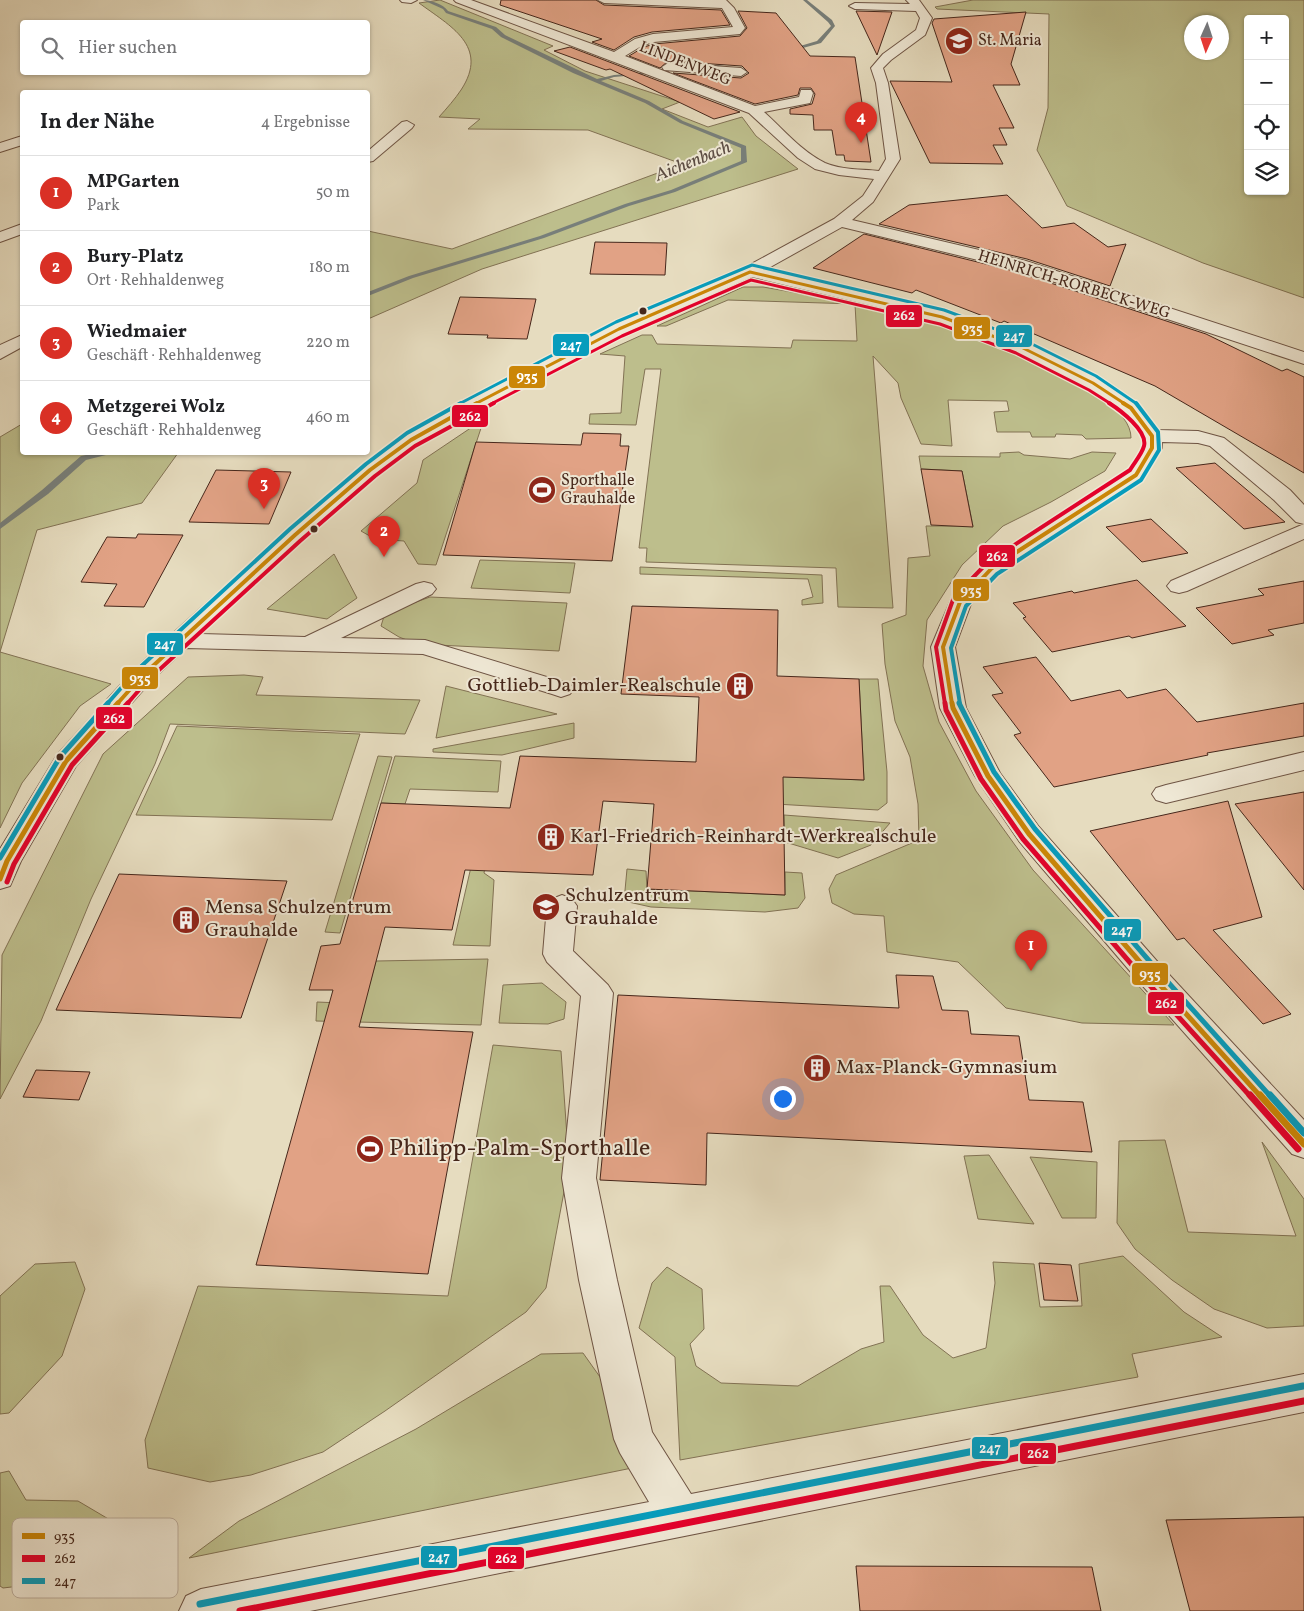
<!DOCTYPE html>
<html lang="de">
<head>
<meta charset="utf-8">
<style>
	body { margin:0; font-family:Vollkorn,serif; background:#f2f2f2; color:#202124 }
	.controls { position:absolute; right:15px; top:15px; display:grid; overflow:hidden; border-radius:5px; box-shadow:0 1px 4px #0004 }
	.controls button { width:45px; height:45px; display:grid; place-items:center; padding:0; border:0; border-bottom:1px solid #e0e0e0; background:#fff; color:#202124; font:25px sans-serif }
	.compass { position:absolute; left:1184px; top:15px; width:45px; height:45px; border-radius:50%; background:#fff; box-shadow:0 1px 4px #0004; rotate:183deg }
	.you { position:absolute; left:782px; top:1098px; width:18px; height:18px; margin:-12px; border:4px solid #fff; border-radius:50%; background:#1a73e8; box-shadow:0 0 0 8px #1a73e833 }
	.badge { display:grid; place-items:center; width:32px; height:32px; border-radius:50%; background:#d93025; color:#fff; font-size:16px; font-weight:700 }
	.pin { position:absolute; translate:-50% -41px; filter:drop-shadow(0 1px 2px #0008) }
	.pin::after { content:''; position:absolute; top:26px; width:18px; height:15px; background:inherit; clip-path:polygon(0 0,100% 0,50% 100%) }
	.list { margin:0; padding:0; list-style:none }
	h2 { display:flex; justify-content:space-between; align-items:center; height:65px; margin:0; padding:0 20px; font-size:21px }
	h2 small { font-size:16px; font-weight:400; color:#757577 }
	.list li { display:grid; grid-template-columns:32px 1fr auto; gap:15px; align-items:center; box-sizing:border-box; height:75px; padding:0 20px; border-top:1px solid #e0e0e0 }
	.list b { display:block; font-size:19px; white-space:nowrap }
	.list p { margin:0; font-size:16px; white-space:nowrap; color:#757577 }
	.list em { font-size:16px; font-style:normal; color:#757577 }
	.icon { flex:none; width:28px; height:28px; fill:none; stroke:currentColor; stroke-width:2; stroke-linecap:round; stroke-linejoin:round }
	.map { position:relative; flex:none; width:1304px; height:1611px; overflow:hidden }
	.search { position:absolute; background:#fff; box-shadow:0 1px 4px #0004; left:20px; top:20px; width:350px; height:55px; display:flex; align-items:center; gap:12px; box-sizing:border-box; padding:0 18px; border-radius:5px; color:#757577; font-size:19px }
	.panel { position:absolute; background:#fff; box-shadow:0 1px 4px #0004; left:20px; top:90px; width:350px; height:365px; border-radius:5px }
	.map>svg:first-child { display:block }
</style>
</head>
<body>
<div class="map">
<svg width="1304" height="1611" viewBox="0 0 1304 1611">
	<rect width="100%" height="100%" fill="#e6dcbf"/>
	<filter id="stains"><feTurbulence type="fractalNoise" baseFrequency=".004" numOctaves="4"/><feColorMatrix values="0 0 0 0 .2 0 0 0 0 .09 0 0 0 0 .02 0 0 0 .5 -.17"/></filter>
	<radialGradient id="worn" r=".72"><stop offset=".6" stop-color="#630" stop-opacity="0"/><stop offset="1" stop-color="#630" stop-opacity=".3"/></radialGradient>
	<path fill="#bdbe8c" stroke="#827254" fill-rule="evenodd" d="M440 0 553 46 544 50 585 71 680 102 662 109 708 127 742 117 756 136 798 169 482 269 368 319V231L452 249 682 164 588 130 468 129 480 119 439 117C447 108 455 99 461 90 490 46 450 26 419 3Z
		M973 0H1304V298L1203 263 1067 206 1037 150 1048 108 1049 14 937 9 935 7ZM1248 19H1285V191H1248ZM1192 22H1222V52H1192Z
		M743 287H763C794 292 826 299 857 304 872 306 888 307 902 311 947 323 1132 385 1131 438L1086 439 1082 435 1056 434 1055 437H1032L1030 432H997L994 412 1009 411 1007 401 948 400 952 446 921 444 901 398 898 383 873 356 893 608 838 607 836 568 646 562 647 548H639L661 369H645L636 425 589 424 590 414 621 413 625 356 600 354 642 335H652L657 344 791 348 793 340 857 341 855 304 728 300 666 326H657Z
		M484 419 436 565 418 564 404 541 375 539 361 531 417 483 423 460Z
		M22 424V452L178 453 142 503 37 530 0 652 111 684 80 706 22 783 0 828V437Z
		M1019 452 1024 455 1070 459 1092 452 1116 453 1105 471 1051 502 1003 526 962 565 927 620 923 666 939 722 976 791 1033 870 1174 1025 1082 1023 1006 1008 958 962 887 952 884 916 854 914 832 903 829 889 836 875 919 840 918 804 910 757 895 721 885 664 882 624 906 615 908 558 930 556 926 526H973L962 471 921 469 919 456 1000 457V453Z
		M334 554 357 598 327 619 267 609Z
		M480 560 575 563 570 593 471 588Z
		M640 567 822 575 823 603 802 605V600L813 597 808 579 640 574Z
		M430 597 567 603 559 651 417 644 399 637 381 626 385 613Z
		M244 675 263 677 256 695 420 700 405 734 170 724 155 764 91 899 41 1021 0 1099 2 955 103 754 188 677Z
		M859 679H878L887 772V803L878 810 741 802 742 775 864 780Z
		M446 686 557 714 436 738Z
		M574 723V738L502 755 433 752V749Z
		M177 726 360 734 332 820 136 815Z
		M378 756 392 757 340 933 325 932Z
		M395 756 501 761 498 792 410 789 405 804 381 803Z
		M483 815H494L484 873 494 880 490 946 453 945Z
		M784 815 890 823 871 845 838 858 785 842Z
		M627 869 646 871 647 889 785 895V872L802 873 805 898 798 908 765 912 651 907 624 901Z
		M488 959 481 1025 316 1021 317 1002 364 1004 376 961Z
		M542 983 566 1002 564 1019 548 1024 499 1023 503 985Z
		M493 1045 561 1051 569 1165 546 1288 526 1312 385 1411 323 1452 251 1475 210 1482 148 1468 145 1440 198 1286 448 1296Z
		M1165 1140 1188 1232 1296 1236 1262 1142 1304 1199V1326L1267 1328 1214 1309 1172 1280 1135 1249 1117 1223 1119 1141Z
		M989 1155 1034 1224 978 1219 964 1156Z
		M1030 1157 1097 1162 1096 1218H1062Z
		M1123 1256 1184 1312 1222 1337 1132 1354 1138 1377 680 1460 675 1357 639 1328 652 1283 667 1267 702 1289 704 1329 690 1344 696 1366 721 1383 798 1386 861 1349 884 1342 880 1286H890L923 1335 953 1358 986 1348 995 1283 993 1262 1034 1264 1040 1307 1082 1306 1079 1264Z
		M75 1262 85 1289 62 1356 9 1413 0 1414V1296L35 1264Z
		M583 1353 617 1401 632 1468 189 1558 239 1521 416 1429 541 1354Z
		M9 1471 26 1500 78 1501 122 1527 62 1581 3 1588 0 1586V1473Z"/>
	<g fill="none" stroke-linecap="round" stroke-linejoin="round">
		<path fill="#787f7a" fill-rule="evenodd" d="M423 0C431 0 443 4 448 11L496 27 505 35 597 79 614 75 650 72 648 74 614 77 601 81 649 101 683 121 746 146 747 162 675 192 629 206 544 238 413 278 368 296V292L409 276 540 236 625 204 671 190 741 161V148L680 123 645 103 573 73 501 37 492 29 446 13 443 9Z
			M803 0H807L832 20 835 26 821 43 792 51 790 49 817 41 831 26 828 22Z
			M734 61 736 63 707 68 705 67Z
			M101 452H118L86 460 48 494 0 529V523L42 490 81 456Z"/>
	</g>
	<path fill="#e1a285" stroke="#46271b" d="M501 0H596L604 5 721 10 730 25 652 32 634 37 614 50 592 42 602 39 500 5Z
		M738 11 776 13 810 56 855 57 871 162 845 161 844 155H836L832 130H814L813 115 790 114V109L812 104 815 94 811 88H800L798 95 755 104 673 73 741 78 749 73 742 66 668 61 660 68 629 56 644 47 654 44 740 36 747 28Z
		M856 11 892 12 877 55Z
		M1026 12 1011 64 1020 85H993L1014 128H999L1007 145H993L1003 164 930 163 890 81 952 82 932 23 934 19Z
		M570 47 740 112 714 119 610 69 606 70 554 51Z
		M1007 195 1042 228 1074 223 1108 247 1126 244 1110 286 1027 259 879 224 909 205Z
		M864 234 1014 271 1206 334 1282 371 1287 369 1304 377V473L1155 386 1004 321 1001 323 916 290 912 293 813 268Z
		M595 242 667 243 665 275 590 274Z
		M460 297 536 299 527 339 487 338 488 335 448 334Z
		M583 433 621 434 620 446H629L612 561 443 555 476 442 581 445Z
		M1215 463 1285 522 1244 529 1176 468Z
		M921 469 962 471 973 527 931 525Z
		M216 470 291 472 269 524 189 522Z
		M1151 519 1188 553 1142 562 1106 527Z
		M138 534 183 535 144 607 104 606 117 584 81 582 107 537 136 538Z
		M1137 580 1186 626 1132 638 1129 636 1052 652 1023 618 1026 617 1013 603 1072 591 1074 593Z
		M1304 581V623L1268 630 1274 635 1232 644 1196 608 1264 595 1258 589Z
		M632 606 778 610 777 676 859 679 864 780 783 777 785 895 647 889 654 804 603 801 593 875 465 870 452 930 385 927 359 1027 473 1032 428 1274 256 1265 333 990H309L321 946 340 944 381 803 510 808 520 756 696 762 699 697 621 694Z
		M1036 657 1071 701 1120 690 1127 698 1166 689 1197 722 1304 703V736L1207 753 1208 755 1054 787 1014 735 1021 733 992 695 1003 693 983 667Z
		M1304 792V890L1235 804Z
		M1228 801 1262 917 1213 930 1291 1014 1263 1024 1184 938 1177 940 1090 831Z
		M119 874 287 881 241 1018 56 1010Z
		M896 975 933 976 942 1010 968 1011 971 1034 1019 1036 1029 1100 1083 1102 1092 1152 707 1133 706 1185 600 1180 618 995 899 1008Z
		M36 1070 90 1072 79 1100 23 1097Z
		M1039 1263 1071 1265 1078 1301 1044 1300Z
		M1304 1517V1611H1190L1166 1520Z
		M856 1566 1092 1567 1101 1611H860Z"/>
	<g fill="none" stroke-linecap="round" stroke-linejoin="round">
		<defs>
			<path id="minor" d="M400 0H417L411 3 402 2Z
				M454 0H471L614 52 635 39 653 34 733 27 722 8 604 3 598 0H726L734 8 745 28 740 34 654 42 643 45 625 56 755 106 799 97 801 90H811L813 93 810 103 764 112C783 129 802 152 825 163 841 170 862 169 879 171L886 159 876 83 871 68 883 54 916 30 920 18 916 11 855 9 849 6 855 3 910 4 906 0H919L932 18 925 35 891 60 883 68 888 83 900 159 873 202 852 220 1026 261 1304 352V364L1015 269 842 227 765 270 948 313 1025 342 1100 379 1138 404 1158 430 1198 431 1224 438 1290 490 1304 505V524L1296 522 1274 500 1210 446 1198 443 1162 442V448L1143 479 1000 573 971 604 955 647 966 708 1000 773 1039 827 1163 968 1304 1120V1158L1292 1154 1141 984 1019 841 975 776 940 708 931 647 952 597 984 563 1128 471 1142 448V436L1124 412 1086 387 1013 350 936 321 752 277 625 333 498 399 401 455 303 540 201 634 305 637 416 584 424 582 432 584 436 589 432 594 341 638 425 640 570 684 574 689 570 694 561 697 552 694 423 654 186 648 151 681 76 766 21 861 10 886 0 889V849L57 755 133 671 170 636 287 530 387 447 484 391 613 325 744 268 834 219 863 196 874 179 839 175 815 169 798 158 749 113 456 2Z
				M668 63 741 68 747 72 741 76 664 70 662 67Z
				M407 121 414 125 412 128 373 161 368 162V151L402 122Z
				M22 136V145L0 152V143Z
				M22 224V234L0 242V232Z
				M22 335V347L0 359V345Z
				M1304 524V539L1187 591 1179 593 1171 591 1167 586 1171 581Z
				M1304 752V770L1166 803 1156 800 1152 794 1156 788 1166 785Z
				M562 895 572 899 577 906 573 951 608 985 613 993 596 1178 617 1280 652 1432 691 1494 1304 1374V1412L310 1611H179L186 1596 201 1589 649 1502 620 1453 614 1439 579 1280 562 1178 581 996 547 962 543 954 547 906 552 899Z"/>
		</defs>
		<use href="#minor" stroke="#6e5444" stroke-width="2"/>
		<use href="#minor" fill="#efe8d5" fill-rule="evenodd"/>
		<defs>
			<path id="bus-1-far3" d="M750 272 942 317 1019 346 1093 383 1125 404
				M475 404 619 329 750 272"/>
			<path id="bus-1-far2" d="M117 704 142 676 295 535 370 470 411 440 477 403
				M952 704 943 647 960 602 992 568 1136 475 1152 448V436L1131 408 1123 403"/>
			<path id="bus-1-far1" d="M952 703 953 708 988 776 1029 834 1152 976 1261 1097
				M0 879 7 861 66 761 118 703"/>
			<path id="bus-1" d="M1260 1095 1304 1144"/>
			<path id="bus-2-far3" d="M491 404 622 336 751 280 940 324 1016 353 1089 390 1111 404"/>
			<path id="bus-2-far2" d="M127 704 147 681 300 541 375 476 415 446 494 403
				M945 704 936 647 954 597 988 562 1130 470C1134 463 1142 454 1144 446 1148 431 1120 410 1109 403"/>
			<path id="bus-2-far1" d="M945 703 946 710 981 779 1023 839 1146 981 1251 1097
				M7 882 14 864 72 765 128 703"/>
			<path id="bus-2" d="M1250 1095 1298 1149
				M240 1611 1304 1401"/>
			<path id="bus-3-far3" d="M459 404 616 322 752 265 944 310 1022 339 1096 376 1137 404"/>
			<path id="bus-3-far2" d="M107 704 136 671 290 529 366 464 407 433 461 403
				M960 704 951 648 966 606 997 574 1141 480 1159 450 1158 432 1136 403"/>
			<path id="bus-3-far1" d="M959 703 994 772 1035 829 1158 971 1271 1097
				M0 858 60 757 108 703"/>
			<path id="bus-3" d="M1270 1095 1304 1133
				M200 1604 1303 1386"/>
		</defs>
		<use href="#bus-1-far3" stroke="#efe8d5" stroke-width="5.5"/>
		<use href="#bus-1-far2" stroke="#efe8d5" stroke-width="7"/>
		<use href="#bus-1-far1" stroke="#efe8d5" stroke-width="9"/>
		<use href="#bus-1" stroke="#efe8d5" stroke-width="11"/>
		<use href="#bus-2-far3" stroke="#efe8d5" stroke-width="5.5"/>
		<use href="#bus-2-far2" stroke="#efe8d5" stroke-width="7"/>
		<use href="#bus-2-far1" stroke="#efe8d5" stroke-width="9"/>
		<use href="#bus-2" stroke="#efe8d5" stroke-width="11"/>
		<use href="#bus-3-far3" stroke="#efe8d5" stroke-width="5.5"/>
		<use href="#bus-3-far2" stroke="#efe8d5" stroke-width="7"/>
		<use href="#bus-3-far1" stroke="#efe8d5" stroke-width="9"/>
		<use href="#bus-3" stroke="#efe8d5" stroke-width="11"/>
		<use href="#bus-1-far3" stroke="#cb8607" stroke-width="3"/>
		<use href="#bus-1-far2" stroke="#cb8607" stroke-width="4"/>
		<use href="#bus-1-far1" stroke="#cb8607" stroke-width="5"/>
		<use href="#bus-1" stroke="#cb8607" stroke-width="7"/>
		<use href="#bus-2-far3" stroke="#e4002b" stroke-width="3"/>
		<use href="#bus-2-far2" stroke="#e4002b" stroke-width="4"/>
		<use href="#bus-2-far1" stroke="#e4002b" stroke-width="5"/>
		<use href="#bus-2" stroke="#e4002b" stroke-width="7"/>
		<use href="#bus-3-far3" stroke="#079cbc" stroke-width="3"/>
		<use href="#bus-3-far2" stroke="#079cbc" stroke-width="4"/>
		<use href="#bus-3-far1" stroke="#079cbc" stroke-width="5"/>
		<use href="#bus-3" stroke="#079cbc" stroke-width="7"/>
	</g>
	<defs>
		<symbol id="school-disc" viewBox="-11 -11 22 22"><circle r="9.5" fill="#8f2418" stroke="#efe8d5"/><path d="M0-5L7-2L0 1L-7-2ZM-4 1L0 2.5L4 1V4Q0 6-4 4Z" fill="#fff"/></symbol>
		<symbol id="stadium-disc" viewBox="-11 -11 22 22"><circle r="9.5" fill="#8f2418" stroke="#efe8d5"/><path d="M0-5a6.5 5 0 1 0 0 10a6.5 5 0 1 0 0-10ZM-3.5-1.8h7v3.6h-7Z" fill="#fff"/></symbol>
		<symbol id="building-disc" viewBox="-11 -11 22 22"><circle r="9.5" fill="#8f2418" stroke="#efe8d5"/><path d="M-4-6H4V6H1V3H-1V6H-4ZM-2.5-4.3h1.7v1.8h-1.7ZM.8-4.3h1.7v1.8H.8ZM-2.5-1h1.7V.8h-1.7ZM.8-1h1.7V.8H.8Z" fill="#fff"/></symbol>
	</defs>
	<g fill-rule="evenodd">
		<use href="#school-disc" x="943" y="25" width="32" height="32"/>
		<use href="#stadium-disc" x="526" y="474" width="32" height="32"/>
		<use href="#building-disc" x="724" y="670" width="32" height="32"/>
		<use href="#building-disc" x="535" y="821" width="32" height="32"/>
		<use href="#school-disc" x="530" y="891" width="32" height="32"/>
		<use href="#building-disc" x="170" y="904" width="32" height="32"/>
		<use href="#building-disc" x="801" y="1052" width="32" height="32"/>
		<use href="#stadium-disc" x="354" y="1133" width="32" height="32"/>
	</g>
	<g fill="#46271b" stroke="#efe8d5" stroke-width="2">
		<circle cx="643" cy="311" r="4.5"/>
		<circle cx="314" cy="529" r="4.5"/>
		<circle cx="60" cy="757" r="4.5"/>
	</g>
	<g text-anchor="middle" dominant-baseline="central" stroke-width="4" stroke-linejoin="round" paint-order="stroke">
		<g font-size="16" fill="#46271b" stroke="#efe8d5" text-anchor="start">
			<text x="978" y="41">St. Maria</text>
			<text x="561" y="481">Sporthalle<tspan x="561" dy="18">Grauhalde</tspan></text>
		</g>
		<g font-size="16" fill="#46271b" stroke="#efe8d5">
			<text transform="translate(685 64) rotate(21)">LINDENWEG</text>
			<text transform="translate(1074 285) rotate(17)">HEINRICH-RORBECK-WEG</text>
		</g>
		<g font-size="18" font-style="italic" fill="#5b4c43" stroke="#efe8d5">
			<text transform="translate(693 162) rotate(-22)">Aichenbach</text>
		</g>
		<g font-size="20" fill="#46271b" stroke="#efe8d5" text-anchor="start">
			<text x="721" y="686" text-anchor="end">Gottlieb-Daimler-Realschule</text>
			<text x="570" y="837">Karl-Friedrich-Reinhardt-Werkrealschule</text>
			<text x="565" y="896">Schulzentrum<tspan x="565" dy="23">Grauhalde</tspan></text>
			<text x="205" y="908">Mensa Schulzentrum<tspan x="205" dy="23">Grauhalde</tspan></text>
			<text x="836" y="1068">Max-Planck-Gymnasium</text>
		</g>
		<g font-size="24" fill="#46271b" stroke="#efe8d5" text-anchor="start">
			<text x="389" y="1149">Philipp-Palm-Sporthalle</text>
		</g>
	</g>
	<rect x="12" y="1518" width="166" height="80" rx="8" fill="#efe8d5" stroke="#bcae9d" stroke-width="1"/>
	<rect x="22" y="1533" width="23" height="6" fill="#cb8607"/>
	<rect x="22" y="1555" width="23" height="7" fill="#e4002b"/>
	<rect x="22" y="1578" width="23" height="6" fill="#079cbc"/>
	<g font-size="14" fill="#46271b">
		<text x="54" y="1541">935</text>
		<text x="54" y="1563">262</text>
		<text x="54" y="1586">247</text>
	</g>
	<g stroke="#efe8d5" stroke-width="2">
		<rect x="885" y="304" width="38" height="24" rx="5" fill="#e4002b"/>
		<rect x="953" y="316" width="38" height="24" rx="5" fill="#cb8607"/>
		<rect x="995" y="324" width="38" height="24" rx="5" fill="#079cbc"/>
		<rect x="552" y="333" width="38" height="24" rx="5" fill="#079cbc"/>
		<rect x="508" y="365" width="38" height="24" rx="5" fill="#cb8607"/>
		<rect x="451" y="404" width="38" height="24" rx="5" fill="#e4002b"/>
		<rect x="978" y="544" width="38" height="24" rx="5" fill="#e4002b"/>
		<rect x="952" y="578" width="38" height="24" rx="5" fill="#cb8607"/>
		<rect x="146" y="632" width="38" height="24" rx="5" fill="#079cbc"/>
		<rect x="121" y="666" width="38" height="24" rx="5" fill="#cb8607"/>
		<rect x="95" y="706" width="38" height="24" rx="5" fill="#e4002b"/>
		<rect x="1103" y="918" width="39" height="24" rx="5" fill="#079cbc"/>
		<rect x="1131" y="962" width="38" height="24" rx="5" fill="#cb8607"/>
		<rect x="1147" y="991" width="38" height="24" rx="5" fill="#e4002b"/>
		<rect x="971" y="1436" width="38" height="24" rx="5" fill="#079cbc"/>
		<rect x="1019" y="1442" width="38" height="23" rx="5" fill="#e4002b"/>
		<rect x="420" y="1545" width="38" height="24" rx="5" fill="#079cbc"/>
		<rect x="487" y="1546" width="38" height="24" rx="5" fill="#e4002b"/>
	</g>
	<g font-size="14" text-anchor="middle" font-weight="bold" fill="#fff">
		<text x="904" y="320">262</text>
		<text x="972" y="333">935</text>
		<text x="1014" y="341">247</text>
		<text x="571" y="350">247</text>
		<text x="527" y="381">935</text>
		<text x="470" y="421">262</text>
		<text x="997" y="561">262</text>
		<text x="971" y="595">935</text>
		<text x="165" y="649">247</text>
		<text x="140" y="683">935</text>
		<text x="114" y="723">262</text>
		<text x="1122" y="935">247</text>
		<text x="1150" y="979">935</text>
		<text x="1166" y="1008">262</text>
		<text x="990" y="1453">247</text>
		<text x="1038" y="1458">262</text>
		<text x="439" y="1562">247</text>
		<text x="506" y="1563">262</text>
	</g>
	<rect width="100%" height="100%" filter="url(#stains)"/>
	<rect width="100%" height="100%" fill="url(#worn)"/>
</svg>
<div class="controls">
<button>+</button>
<button>−</button>
<button><svg class="icon" aria-label="locate" viewBox="0 0 24 24"><circle cx="12" cy="12" r="6"/><path d="M12 2v4M12 18v4M2 12h4M18 12h4"/></svg></button>
<button><svg class="icon" aria-label="layers" viewBox="0 0 24 24"><path d="M12 4l9 5-9 5-9-5zM3 14l9 5 9-5"/></svg></button>
</div>
<svg class="compass" viewBox="-18 -18 36 36"><path d="M0-13l5 13h-10z" fill="#e53935"/><path d="M0 13l5-13h-10z" fill="#757577"/></svg>
<div class="you"></div>
<div class="pin badge" style="left:1031px;top:971px">1</div>
<div class="pin badge" style="left:384px;top:557px">2</div>
<div class="pin badge" style="left:264px;top:509px">3</div>
<div class="pin badge" style="left:861px;top:143px">4</div>
<div class="search"><svg class="icon" aria-label="search" viewBox="0 0 24 24"><circle cx="10" cy="10" r="6"/><path d="M15 15l6 6"/></svg>Hier suchen</div>
<section class="panel">
<h2>In der Nähe<small>4 Ergebnisse</small></h2>
<ul class="list">
<li><span class="badge">1</span><div><b>MPGarten</b><p>Park</p></div><em>50 m</em></li>
<li><span class="badge">2</span><div><b>Bury-Platz</b><p>Ort · Rehhaldenweg</p></div><em>180 m</em></li>
<li><span class="badge">3</span><div><b>Wiedmaier</b><p>Geschäft · Rehhaldenweg</p></div><em>220 m</em></li>
<li><span class="badge">4</span><div><b>Metzgerei Wolz</b><p>Geschäft · Rehhaldenweg</p></div><em>460 m</em></li>
</ul>
</section>
</div>
</body>
</html>
